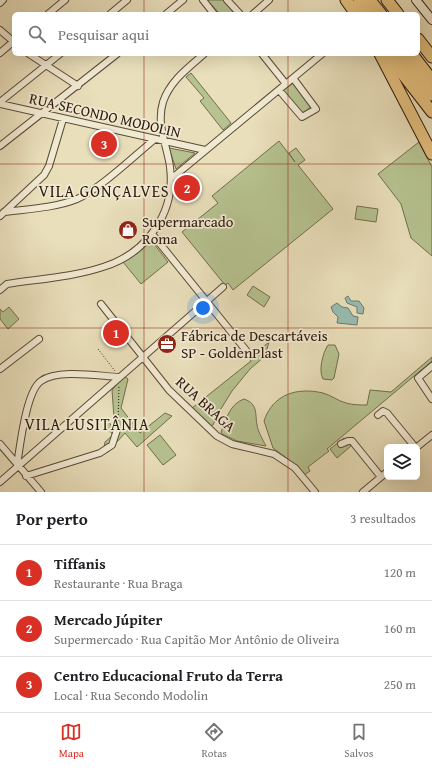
<!DOCTYPE html>
<html lang="pt">
<head>
<meta charset="utf-8">
<style>
	body { margin:0; font-family:"Gentium Book Plus",serif; background:#f2f2f2; color:#202124 }
	.controls { position:absolute; right:12px; bottom:12px; display:grid; overflow:hidden; border-radius:6px; box-shadow:0 4px 16px #0002 }
	.controls button { width:36px; height:36px; display:grid; place-items:center; padding:0; border:0; border-bottom:1px solid #e0e0e0; background:#fff; color:#202124; font:20px sans-serif }
	.you { position:absolute; left:203px; top:308px; width:14px; height:14px; margin:-10px; border:3px solid #fff; border-radius:50%; background:#1a73e8; box-shadow:0 0 0 6px #1a73e833 }
	.badge { display:grid; place-items:center; width:26px; height:26px; border-radius:50%; background:#d93025; color:#fff; font-size:13px; font-weight:700 }
	.pin { position:absolute; translate:-50% -50%; border:2px solid #fff; box-shadow:0 1px 4px #0006 }
	.list { margin:0; padding:0; list-style:none }
	h2 { display:flex; justify-content:space-between; align-items:center; height:52px; margin:0; padding:0 16px; font-size:17px }
	h2 small { font-size:13px; font-weight:400; color:#757577 }
	.list li { display:grid; grid-template-columns:26px 1fr auto; gap:12px; align-items:center; box-sizing:border-box; height:56px; padding:0 16px; border-top:1px solid #e0e0e0 }
	.list b { display:block; font-size:15px; white-space:nowrap }
	.list p { margin:0; font-size:13px; white-space:nowrap; color:#757577 }
	.list em { font-size:13px; font-style:normal; color:#757577 }
	.icon { flex:none; width:22px; height:22px; fill:none; stroke:currentColor; stroke-width:2; stroke-linecap:round; stroke-linejoin:round }
	.map { position:relative; flex:none; width:432px; height:492px; overflow:hidden }
	.search { position:absolute; background:#fff; box-shadow:0 4px 16px #0002; left:12px; right:12px; top:12px; height:44px; display:flex; align-items:center; gap:10px; box-sizing:border-box; padding:0 14px; border-radius:6px; color:#757577; font-size:15px }
	.sheet { height:220px; background:#fff }
	nav { display:flex; justify-content:space-around; align-items:center; box-sizing:border-box; height:56px; border-top:1px solid #e0e0e0; background:#fff; font-size:11px; color:#757577 }
	nav a { display:grid; justify-items:center; gap:2px }
	nav .on { color:#d93025 }
	.map>svg:first-child { display:block }
</style>
</head>
<body>
<div class="map">
<svg width="432" height="492" viewBox="0 0 432 492">
	<rect width="100%" height="100%" fill="#e9dfbb"/>
	<filter id="stains"><feTurbulence type="fractalNoise" baseFrequency=".005" numOctaves="4"/><feColorMatrix values="0 0 0 0 .2 0 0 0 0 .09 0 0 0 0 .02 0 0 0 .5 -.17"/></filter>
	<radialGradient id="worn" r=".72"><stop offset=".6" stop-color="#630" stop-opacity="0"/><stop offset="1" stop-color="#630" stop-opacity=".3"/></radialGradient>
	<path fill="#b6c290" stroke="#716d4e" d="M209 0H224L236 14H220L208 1Z
		M191 73 231 123 223 130 200 101 204 98 186 77Z
		M293 83 312 106 302 114 283 91Z
		M279 141 295 162 289 153 296 148 305 160 298 165 333 209 233 290 228 283 225 285 182 232 218 203 212 196Z
		M419 142 432 167V256L411 238 401 204 378 174Z
		M169 148 195 153 176 169Z
		M357 206 378 209 376 222 355 219Z
		M151 240 168 262 141 284 123 262Z
		M253 286 270 297 264 307 247 295Z
		M9 307 19 319 8 329 0 319V309L3 312Z
		M269 342 265 356 250 369 232 391 219 412 213 425 210 426 192 408 251 361 249 358Z
		M328 345H335L339 354 334 378 332 380 323 379C318 371 323 352 328 345Z
		M432 357V361L327 449 329 451 308 467 310 471 304 475 297 466 273 448 264 421C273 394 297 387 323 393 331 395 338 401 346 403 353 405 360 405 367 405L370 390 391 392Z
		M124 376 128 379 121 408 140 433 165 413 172 416 137 447 125 433 107 453 104 448 105 442 113 435 105 425 108 420 112 427 114 418 112 390Z
		M244 399C258 404 255 413 257 425 258 432 263 440 266 446L237 441 222 434 221 432C226 419 230 404 244 399Z
		M160 435 176 455 163 465 147 445Z
		M344 438 351 446 337 458 330 449Z"/>
	<path fill="#97bcb1" stroke="#6c7a6f" d="M348 296 351 301H359L364 308 363 314 357 313V307L347 303 345 298Z
		M337 303 342 307 348 308 353 316 358 317 357 325 337 323 338 317 333 312 331 307Z"/>
	<g fill="none" stroke-linecap="round" stroke-linejoin="round">
		<defs>
			<path id="street" d="M203 0 214 14
				M227 0 240 14
				M0 3 3 0
				M48 14 65 0
				M110 14 127 0
				M166 14 183 0
				M253 14 269 0
				M0 30 14 42
				M0 53 14 41
				M29 54 78 86
				M262 54 286 84
				M279 90 302 117 316 109 293 78
				M0 102 60 54
				M0 104 205 150
				M0 146 117 54
				M171 179 322 54
				M4 212C27 209 55 208 77 199 100 189 134 156 155 139
				M0 216 44 175 49 166 63 119
				M153 235 249 354
				M0 290 7 284C39 279 73 277 103 267 146 254 176 213 170 167 167 145 156 125 163 102 170 81 188 68 204 54
				M101 304 169 390 217 436 232 444 274 454 295 468 315 492
				M432 366 418 378 432 399
				M0 369 39 339
				M378 415 383 411 387 413 415 447
				M0 444 41 492
				M341 444 348 441H352L381 477
				M417 447 432 435
				M17 465C20 447 26 391 41 381 58 369 98 376 119 377
				M26 476 100 453 112 445 117 430
				M0 482 223 287
				M363 492 387 472"/>
			<path id="secondary" d="M416 0 432 20"/>
			<path id="highway" d="M346 0 356 14
				M359 0 369 14
				M370 0 381 14
				M387 0 398 14
				M418 39 432 57
				M380 54 432 154
				M387 54 432 112
				M400 54 432 95
				M412 54 432 80"/>
		</defs>
		<use href="#street" stroke="#5b4a37" stroke-width="8"/>
		<use href="#secondary" stroke="#2c180b" stroke-width="10"/>
		<use href="#highway" stroke="#2c180b" stroke-width="13"/>
		<path stroke="#2c180b" stroke-width="1" stroke-dasharray="1 2" stroke-linecap="butt" d="M98 349 115 371
			M118 424 119 385"/>
		<use href="#street" stroke="#f1ead3" stroke-width="6"/>
		<use href="#secondary" stroke="#f1ead3" stroke-width="8"/>
		<use href="#highway" stroke="#e4c07e" stroke-width="11"/>
	</g>
	<path fill="none" stroke="#8f2418" stroke-width="1" stroke-opacity="0.55" d="M144 0V14M288 0V14M144 54V492M288 54V492M0 164H432M0 328H432"/>
	<defs>
		<symbol id="shop-disc" viewBox="-11 -11 22 22"><circle r="9.5" fill="#8f2418" stroke="#f1ead3"/><path d="M-5-2.5h2.3a2.7 3.5 0 0 1 5.4 0H5L5.5 6h-11ZM-1.5-2.5h3a1.5 2.3 0 0 0-3 0Z" fill="#fff"/></symbol>
		<symbol id="office-disc" viewBox="-11 -11 22 22"><circle r="9.5" fill="#8f2418" stroke="#f1ead3"/><path d="M-6-3h4V-5.5h4V-3h4V5H-6ZM-1-4.5V-3h2v-1.5ZM-6 0V1H6V0Z" fill="#fff"/></symbol>
	</defs>
	<g fill-rule="evenodd">
		<use href="#shop-disc" x="117" y="219" width="22" height="22"/>
		<use href="#office-disc" x="156" y="333" width="22" height="22"/>
	</g>
	<g text-anchor="middle" dominant-baseline="central" stroke-width="3.5" stroke-linejoin="round" paint-order="stroke">
		<g font-size="15" fill="#2c180b" stroke="#f1ead3">
			<text transform="translate(105 115) rotate(13)">RUA SECONDO MODOLIN</text>
			<text transform="translate(206 404) rotate(42)">RUA BRAGA</text>
		</g>
		<g font-size="15" fill="#2c180b" stroke="#f1ead3" text-anchor="start">
			<text x="142" y="221">Supermarcado<tspan x="142" dy="17">Roma</tspan></text>
			<text x="181" y="335">Fábrica de Descartáveis<tspan x="181" dy="17">SP - GoldenPlast</tspan></text>
		</g>
		<g font-size="16" letter-spacing="1" fill="#2c180b" stroke="#f1ead3">
			<text x="104" y="191">VILA GONÇALVES</text>
			<text x="87" y="424">VILA LUSITÂNIA</text>
		</g>
	</g>
	<rect width="100%" height="100%" filter="url(#stains)"/>
	<rect width="100%" height="100%" fill="url(#worn)"/>
</svg>
<div class="controls">
<button><svg class="icon" aria-label="layers" viewBox="0 0 24 24"><path d="M12 4l9 5-9 5-9-5zM3 14l9 5 9-5"/></svg></button>
</div>
<div class="you"></div>
<div class="pin badge" style="left:116px;top:333px">1</div>
<div class="pin badge" style="left:187px;top:188px">2</div>
<div class="pin badge" style="left:104px;top:144px">3</div>
<div class="search"><svg class="icon" aria-label="search" viewBox="0 0 24 24"><circle cx="10" cy="10" r="6"/><path d="M15 15l6 6"/></svg>Pesquisar aqui</div>
</div>
<section class="sheet">
<h2>Por perto<small>3 resultados</small></h2>
<ul class="list">
<li><span class="badge">1</span><div><b>Tiffanis</b><p>Restaurante · Rua Braga</p></div><em>120 m</em></li>
<li><span class="badge">2</span><div><b>Mercado Júpiter</b><p>Supermercado · Rua Capitão Mor Antônio de Oliveira</p></div><em>160 m</em></li>
<li><span class="badge">3</span><div><b>Centro Educacional Fruto da Terra</b><p>Local · Rua Secondo Modolin</p></div><em>250 m</em></li>
</ul>
</section>
<nav>
<a class="on"><svg class="icon" aria-label="map" viewBox="0 0 24 24"><path d="M3 6l6-2 6 2 6-2v14l-6 2-6-2-6 2zM9 4v14M15 6v14"/></svg>Mapa</a>
<a><svg class="icon" aria-label="directions" viewBox="0 0 24 24"><path d="M12 3l9 9-9 9-9-9zM9 14v-3h6M13 9l2 2-2 2"/></svg>Rotas</a>
<a><svg class="icon" aria-label="saved" viewBox="0 0 24 24"><path d="M7 4h10v16l-5-4-5 4z"/></svg>Salvos</a>
</nav>
</body>
</html>
